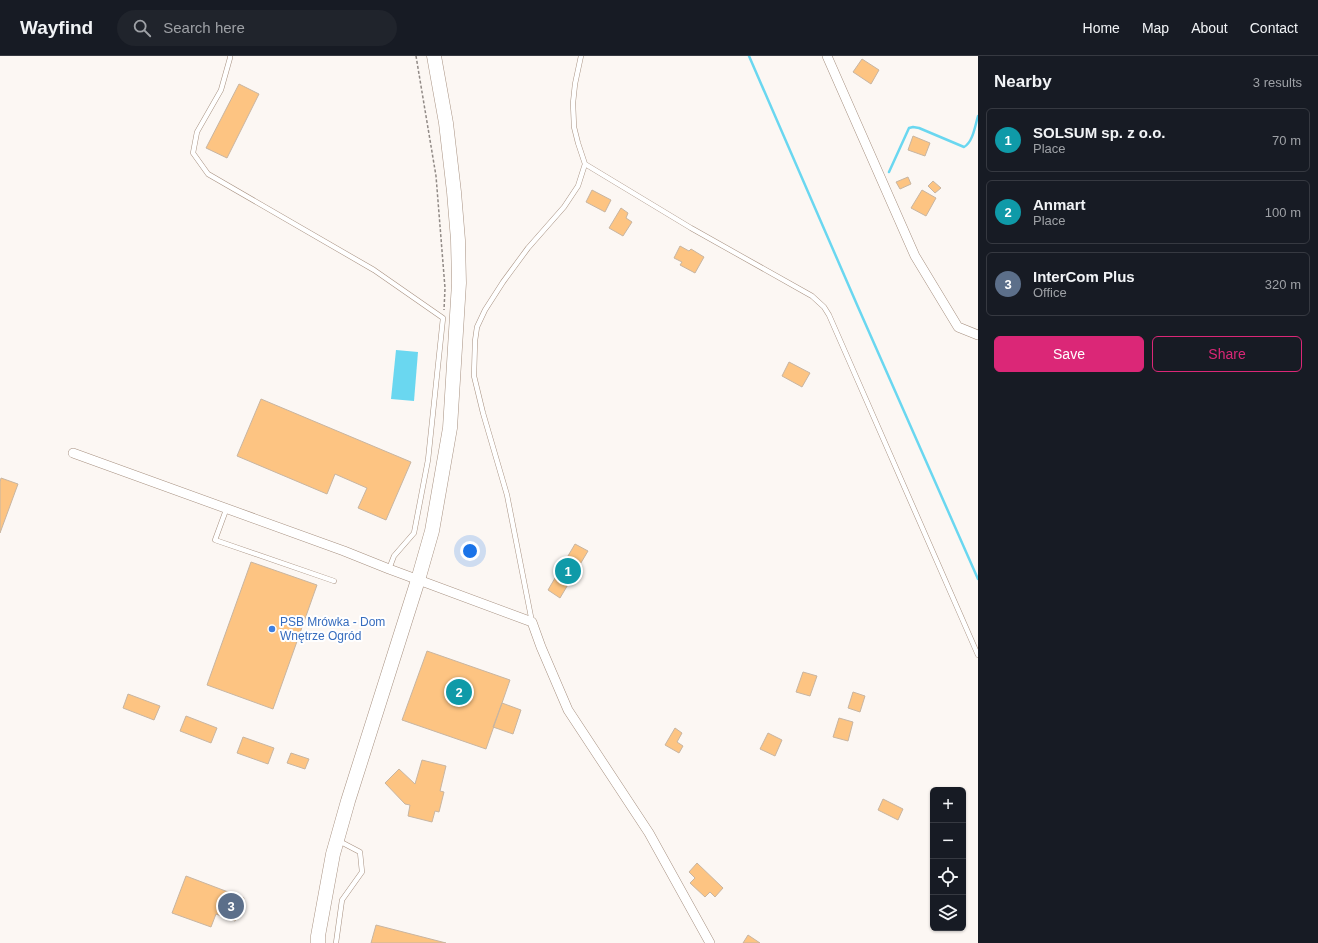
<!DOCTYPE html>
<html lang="en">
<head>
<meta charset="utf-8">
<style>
	body { margin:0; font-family:Helvetica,sans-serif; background:#20242c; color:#f1f3f6 }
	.controls { position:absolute; right:12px; bottom:12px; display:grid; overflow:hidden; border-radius:6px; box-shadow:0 1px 3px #0004 }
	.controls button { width:36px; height:36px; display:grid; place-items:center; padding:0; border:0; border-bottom:1px solid #363941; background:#171b24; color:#f1f3f6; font:20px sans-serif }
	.you { position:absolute; left:470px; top:495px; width:14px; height:14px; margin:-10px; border:3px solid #fff; border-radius:50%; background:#1a73e8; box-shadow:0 0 0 6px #1a73e833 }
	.badge { display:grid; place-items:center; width:26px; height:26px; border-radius:50%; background:#db2777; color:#fff; font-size:13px; font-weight:700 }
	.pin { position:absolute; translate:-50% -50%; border:2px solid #fff; box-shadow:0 1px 4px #0006 }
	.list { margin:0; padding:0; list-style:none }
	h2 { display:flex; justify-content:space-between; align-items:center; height:52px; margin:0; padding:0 16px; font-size:17px }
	h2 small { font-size:13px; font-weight:400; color:#9ea1a6 }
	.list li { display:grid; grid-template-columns:26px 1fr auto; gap:12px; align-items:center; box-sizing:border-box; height:64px; margin:0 8px 8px; padding:0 8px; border:1px solid #363941; border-radius:6px }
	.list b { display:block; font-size:15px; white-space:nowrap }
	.list p { margin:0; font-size:13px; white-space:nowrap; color:#9ea1a6 }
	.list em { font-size:13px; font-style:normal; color:#9ea1a6 }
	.actions { display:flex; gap:8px; padding:12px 16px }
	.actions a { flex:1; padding:9px 0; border:1px solid #db2777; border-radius:6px; text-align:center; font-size:14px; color:#db2777 }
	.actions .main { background:#db2777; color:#fff }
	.icon { flex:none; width:22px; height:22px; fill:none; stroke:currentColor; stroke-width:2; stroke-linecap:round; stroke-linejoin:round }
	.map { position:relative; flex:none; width:978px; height:887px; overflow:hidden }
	header { display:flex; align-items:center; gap:24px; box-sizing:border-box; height:56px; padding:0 20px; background:#171b24; border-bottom:1px solid #363941 }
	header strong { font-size:19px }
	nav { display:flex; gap:22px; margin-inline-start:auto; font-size:14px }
	.search { width:280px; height:36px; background:#20242c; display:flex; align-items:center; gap:10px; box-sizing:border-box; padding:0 14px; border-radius:22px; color:#9ea1a6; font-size:15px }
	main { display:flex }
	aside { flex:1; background:#171b24 }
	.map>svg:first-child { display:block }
</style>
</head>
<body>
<header>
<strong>Wayfind</strong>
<div class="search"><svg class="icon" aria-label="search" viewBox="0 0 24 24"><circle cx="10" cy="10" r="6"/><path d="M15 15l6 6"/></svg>Search here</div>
<nav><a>Home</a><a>Map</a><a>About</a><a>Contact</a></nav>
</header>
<main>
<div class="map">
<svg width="978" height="887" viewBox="0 0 978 887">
	<rect width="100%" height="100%" fill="#fcf7f3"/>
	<path fill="#6ad7f0" d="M396 294 418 296 414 345 391 343Z"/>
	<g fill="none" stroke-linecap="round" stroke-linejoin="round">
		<path stroke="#6ad7f0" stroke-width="2.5" d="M749 0 858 251 978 523
			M889 116 909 72 913 71 919 72 964 91C973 86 975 70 978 60"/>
	</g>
	<path fill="#fdc482" stroke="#c8b5a1" d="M862 3 879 14 871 28 853 16Z
		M239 28 259 38 227 102 206 92Z
		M913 80 930 87 925 100 908 94Z
		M908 121 911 128 900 133 896 126Z
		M933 125 941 132 935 137 928 130Z
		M592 134 611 144 605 156 586 146Z
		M922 134 936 142 926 160 911 152Z
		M621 152 628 157 626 162 632 166 623 180 609 172Z
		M680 190 689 195 691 193 704 201 695 217 680 209 682 206 674 202Z
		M789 306 810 317 802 331 782 320Z
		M261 343 411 406 386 464 358 452 367 432 335 418 327 438 237 400Z
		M1 422 18 428 0 477V426Z
		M575 488 588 495 560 542 548 534Z
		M251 506 317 529 273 653 207 629Z
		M427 595 510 624 486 693 402 664Z
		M803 616 817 620 810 640 796 636Z
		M853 636 865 640 860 656 848 652Z
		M128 638 160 650 154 664 123 652Z
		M502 647 521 654 513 678 493 671Z
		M186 660 217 672 211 687 180 675Z
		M839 662 853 666 848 685 833 681Z
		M675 672 682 677 677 686 683 690 679 697 665 689Z
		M768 677 782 684 775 700 760 693Z
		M243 681 274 692 268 708 237 697Z
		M291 697 309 703 305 713 287 707Z
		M422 704 446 710 440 735 444 736 439 756 435 755 432 766 408 760 410 749 405 748 385 727 399 713 415 728Z
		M883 743 903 753 898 764 878 754Z
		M697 807 723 832 715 841 710 836 705 841 690 827 695 822 689 816Z
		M186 820 244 842 235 865 216 858 211 871 172 857Z
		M376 869 446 887H371Z
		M748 879 760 887H743Z"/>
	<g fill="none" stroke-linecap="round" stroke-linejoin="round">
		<defs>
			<path id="lane" d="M230 0V2L221 34 197 76 193 97 208 118 374 214 443 262 428 404 414 477 394 500 389 513
				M585 108 691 172 812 240 824 251 829 259 978 599
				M226 454 215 484 334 525
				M532 566 507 439 483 357 474 320 475 285 477 271 485 254 503 226 528 192 564 151 578 130 585 108 578 87 574 71 573 47 575 28 581 0
				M336 887 342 844 362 816 360 796 339 785"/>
			<path id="street" d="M827 0 915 200 958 271 978 279
				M73 397 344 495 389 513 532 566 541 591 568 654 649 777 710 887"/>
			<path id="primary" d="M318 887V880L333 798 337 784 348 745 418 524 432 475 450 372 459 227 458 184 454 136 446 67 434 0"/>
		</defs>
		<use href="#lane" stroke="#a79181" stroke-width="5.5"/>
		<use href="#street" stroke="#a79181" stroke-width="10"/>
		<use href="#primary" stroke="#a79181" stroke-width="15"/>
		<path stroke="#918a86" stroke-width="1.5" stroke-dasharray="3 2" stroke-linecap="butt" d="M416 0 436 120 445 232 444 254"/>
		<use href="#lane" stroke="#fff" stroke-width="4.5"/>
		<use href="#street" stroke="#fff" stroke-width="9"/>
		<use href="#primary" stroke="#fff" stroke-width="14"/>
	</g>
	<circle fill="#3f7fe0" stroke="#fff" stroke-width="1.5" cx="272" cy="573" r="4"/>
	<g text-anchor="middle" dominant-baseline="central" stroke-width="4" stroke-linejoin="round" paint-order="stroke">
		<g font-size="12" fill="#366cbe" stroke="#fff" text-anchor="start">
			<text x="280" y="566">PSB Mrówka - Dom<tspan x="280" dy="14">Wnętrze Ogród</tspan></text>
		</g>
	</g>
</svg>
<div class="controls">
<button>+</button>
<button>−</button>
<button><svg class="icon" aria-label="locate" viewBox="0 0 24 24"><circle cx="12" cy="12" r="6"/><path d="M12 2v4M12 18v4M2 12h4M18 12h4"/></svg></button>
<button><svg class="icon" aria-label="layers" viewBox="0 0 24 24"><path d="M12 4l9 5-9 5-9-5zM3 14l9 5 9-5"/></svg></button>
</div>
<div class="you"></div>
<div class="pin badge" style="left:568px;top:515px;background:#0f9aa8">1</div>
<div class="pin badge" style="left:459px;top:636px;background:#0f9aa8">2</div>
<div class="pin badge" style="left:231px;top:850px;background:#5c6f8a">3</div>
</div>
<aside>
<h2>Nearby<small>3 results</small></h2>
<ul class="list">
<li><span class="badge" style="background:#0f9aa8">1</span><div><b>SOLSUM sp. z o.o.</b><p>Place</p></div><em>70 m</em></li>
<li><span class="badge" style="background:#0f9aa8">2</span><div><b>Anmart</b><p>Place</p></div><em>100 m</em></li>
<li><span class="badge" style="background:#5c6f8a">3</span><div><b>InterCom Plus</b><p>Office</p></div><em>320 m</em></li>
</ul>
<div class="actions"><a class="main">Save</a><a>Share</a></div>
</aside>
</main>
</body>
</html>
